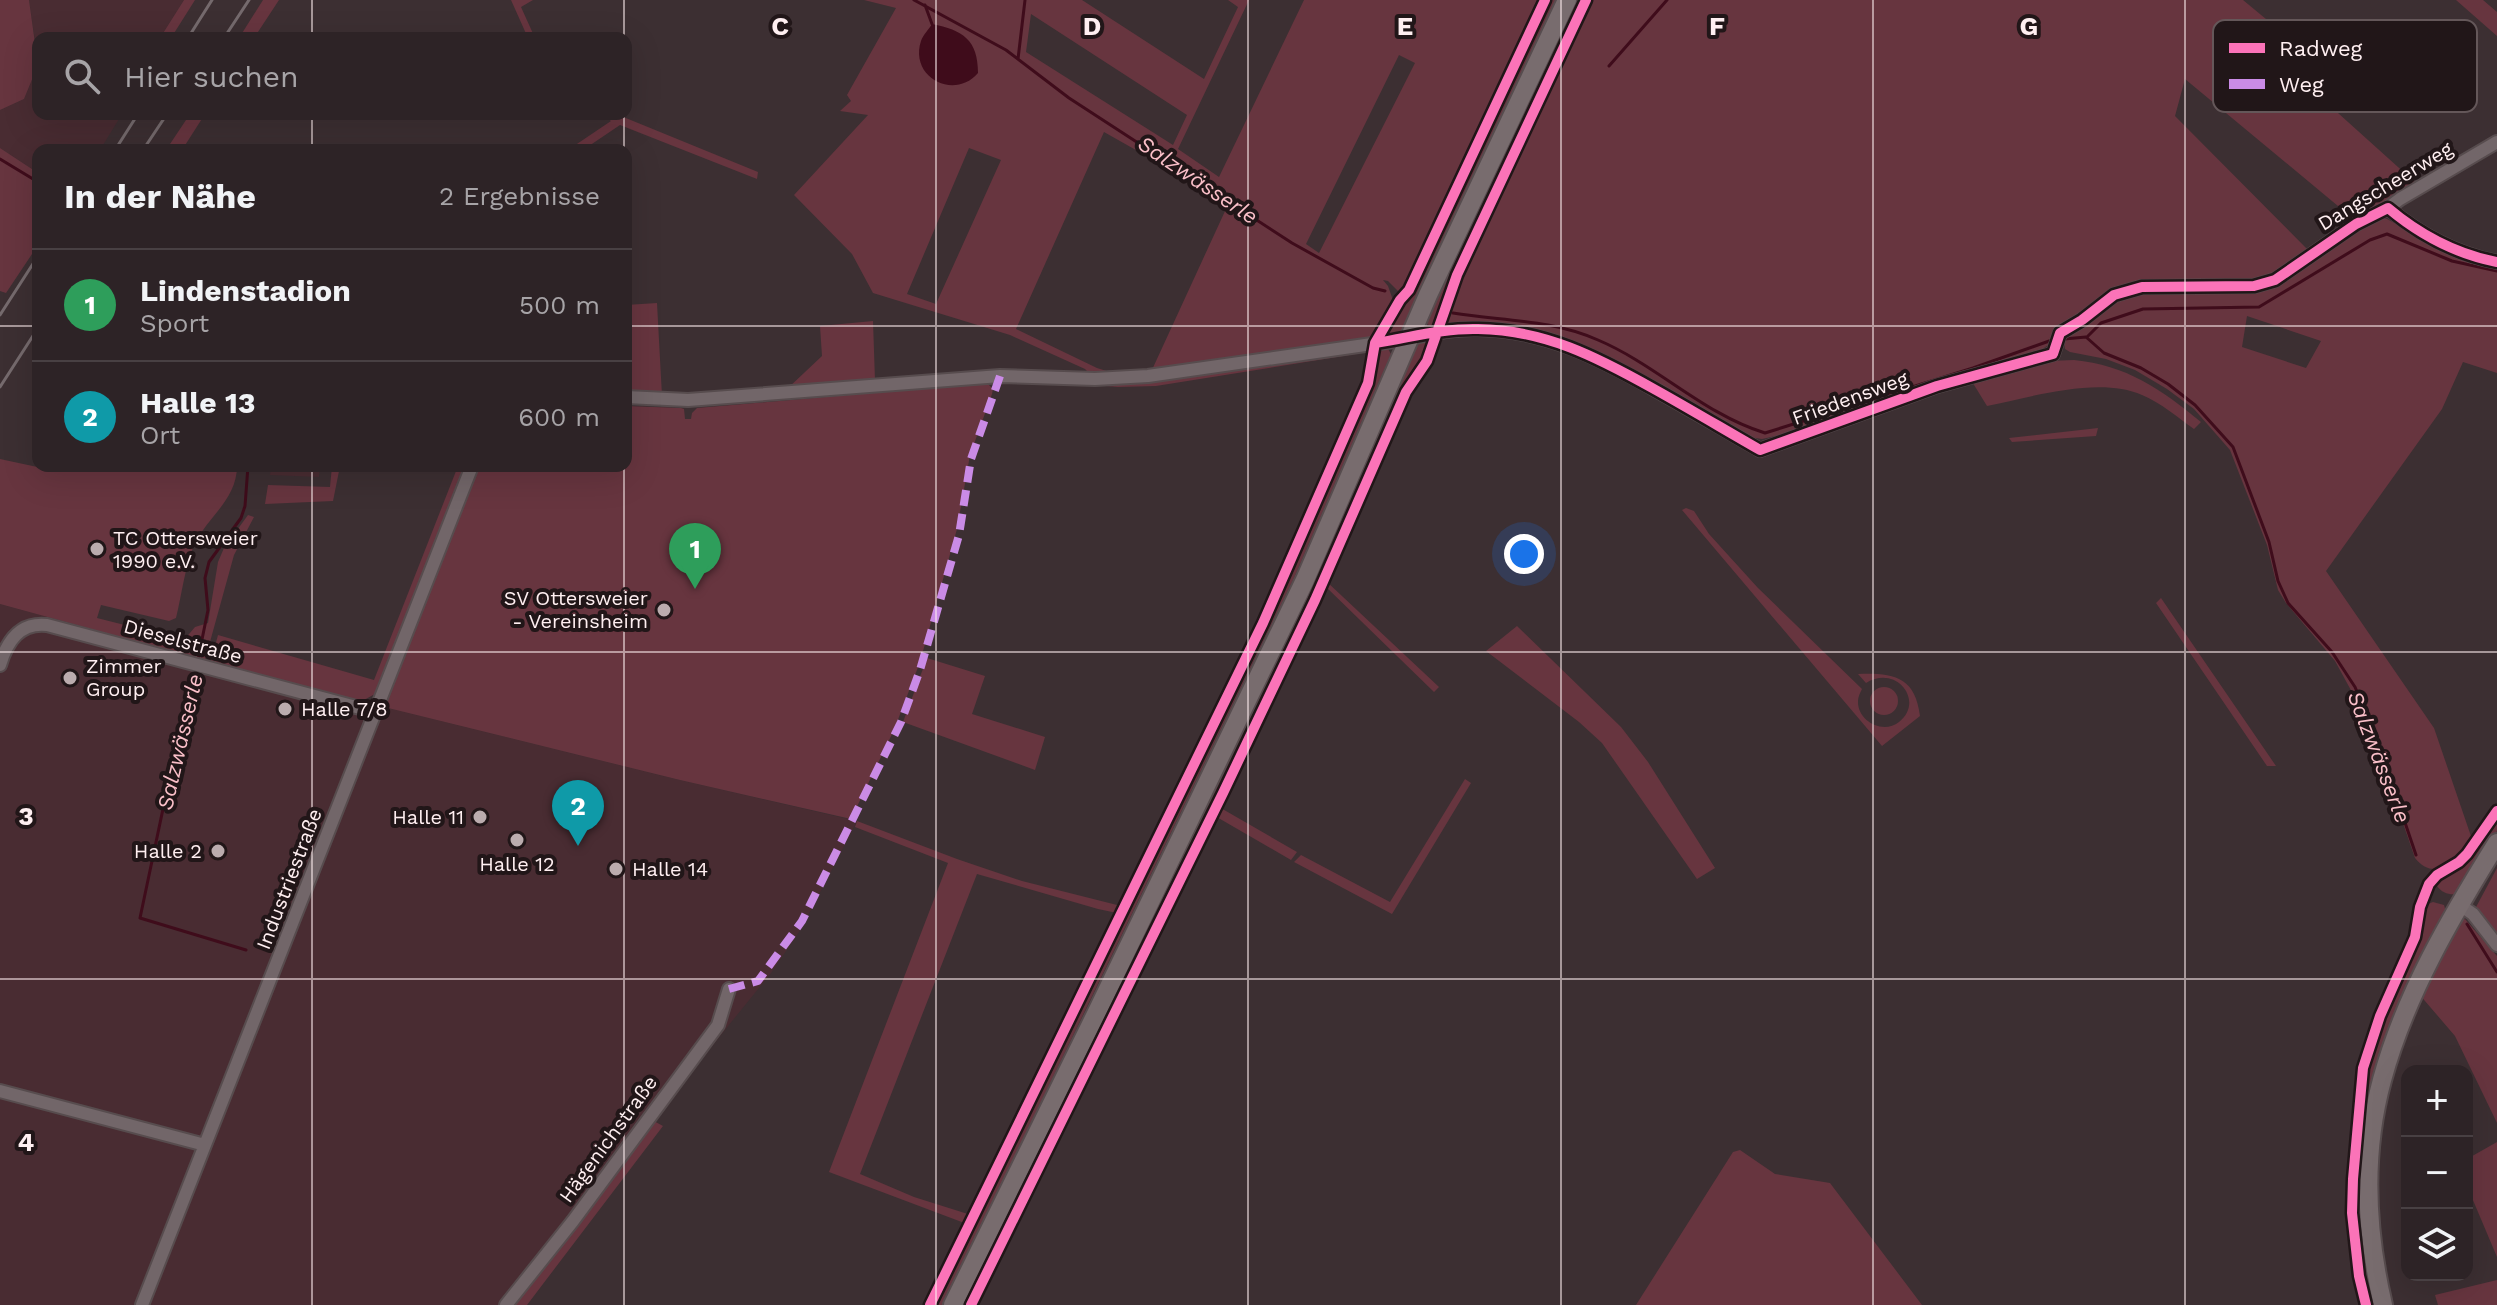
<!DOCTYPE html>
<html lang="de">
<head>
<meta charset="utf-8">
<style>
	body { margin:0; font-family:"Work Sans",sans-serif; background:#352b2e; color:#f1f3f6 }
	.controls { position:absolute; right:24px; bottom:24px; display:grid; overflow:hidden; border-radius:16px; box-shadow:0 8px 32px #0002 }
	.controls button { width:72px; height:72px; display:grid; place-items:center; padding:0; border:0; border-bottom:2px solid #484043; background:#2d2326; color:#f1f3f6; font:40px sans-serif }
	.you { position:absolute; left:1524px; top:554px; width:28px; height:28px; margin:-20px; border:6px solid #fff; border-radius:50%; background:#1a73e8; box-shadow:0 0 0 12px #1a73e833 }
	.badge { display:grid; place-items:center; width:52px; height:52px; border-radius:50%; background:#b45309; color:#fff; font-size:26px; font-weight:700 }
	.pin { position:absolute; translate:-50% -66px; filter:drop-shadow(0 2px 4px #0008) }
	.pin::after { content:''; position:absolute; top:42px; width:28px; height:24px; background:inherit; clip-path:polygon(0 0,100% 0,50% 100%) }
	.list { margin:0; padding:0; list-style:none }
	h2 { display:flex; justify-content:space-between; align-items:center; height:104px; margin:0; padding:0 32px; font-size:34px }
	h2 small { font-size:26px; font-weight:400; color:#a7a4a7 }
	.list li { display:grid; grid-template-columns:52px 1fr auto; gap:24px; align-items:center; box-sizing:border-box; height:112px; padding:0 32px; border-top:2px solid #484043 }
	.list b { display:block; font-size:30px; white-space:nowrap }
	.list p { margin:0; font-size:26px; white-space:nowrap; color:#a7a4a7 }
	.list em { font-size:26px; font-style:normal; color:#a7a4a7 }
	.icon { flex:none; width:44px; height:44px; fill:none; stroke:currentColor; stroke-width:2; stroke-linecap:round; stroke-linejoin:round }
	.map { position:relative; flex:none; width:2497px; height:1305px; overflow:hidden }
	.search { position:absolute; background:#2d2326; box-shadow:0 8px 32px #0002; left:32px; top:32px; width:600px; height:88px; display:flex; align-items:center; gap:20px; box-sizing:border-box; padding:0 28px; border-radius:16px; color:#a7a4a7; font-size:30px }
	.panel { position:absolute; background:#2d2326; box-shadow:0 8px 32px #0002; left:32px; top:144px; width:600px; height:328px; border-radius:16px }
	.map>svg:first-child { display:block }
</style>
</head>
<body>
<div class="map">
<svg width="2497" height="1305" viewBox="0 0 2497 1305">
	<rect width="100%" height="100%" fill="#3c2f32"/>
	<path fill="#492c32" d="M29 0H184L160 38H38V61Z
		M38 65V114H122L100 150H38V173L0 148V110L24 99Z
		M271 466H320L319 477 270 475Z
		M0 604 352 699 680 780 857 821 801 929 771 973 652 1120 608 1183 514 1305H0Z"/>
	<path fill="#67353f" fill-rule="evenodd" d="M0 0H29L38 65 24 99 0 110Z
		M184 0H195L171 38H160Z
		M263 0H279L254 38H239Z
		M511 0H533L521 7 535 38H528Z
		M864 0H1082L1204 79 1238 7 1228 0H1249L1178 149 1219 177 1304 0H1543L1408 286 1400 293 1388 281 1383 280 1388 286 1394 303 1374 337 1370 340 1151 372 1226 209 1189 180 1104 132 1016 329 1097 368 1119 375 1092 376 1085 369 1010 335 873 293 852 254 794 195 868 115 840 111 851 101 847 95 896 8ZM1031 14 1187 115 1173 145 1026 52ZM1399 55 1415 63 1319 253 1306 244ZM969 148 1001 160 936 304 907 294Z
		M1549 0H1558L1403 330 1394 336 1385 335 1396 310 1413 287Z
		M1573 0H1583L1501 172 1445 299 1450 300 1522 141 1589 0H2243L2313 58 2298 77 2418 185 2356 221 2185 79 2175 116 2310 252 2271 278 2253 282 2135 285 2078 319 2053 329 2051 343 2033 356 1797 431 1762 439 1749 437 1563 339C1517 325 1479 324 1431 326L1427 324 1434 296Z
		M2456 0H2483L2497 12V36Z
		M190 114H205L182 150H166Z
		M602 114H616L758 172 757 179 620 125 583 150H568L611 121Z
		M0 148 38 173V245L6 293 0 291Z
		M2380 218 2387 219 2461 259 2497 266V373L2463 362 2442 409 2326 571 2434 728 2473 842C2457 860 2435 883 2415 858L2372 733 2353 694 2335 661 2286 603 2278 590 2267 545 2230 450 2194 409 2167 389 2135 370 2106 359 2070 352 2065 349 2064 342 2069 333 2116 299 2142 291 2277 284 2306 266 2356 229ZM2247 316 2321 341 2306 368 2242 347Z
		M657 303 662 396 626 395V305Z
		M873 321 875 381 787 389 822 356 820 326Z
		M1421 343H1426L1429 347 1427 353 1405 387 1321 581 1214 805 969 1305H959L1415 346Z
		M1387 347 1391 354 1294 578 943 1305H934L1277 598 1363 400 1369 385 1376 351 1379 348Z
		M1370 348V354L1368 352 1156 386 1118 387 1072 383 1133 382 1196 376Z
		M2074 360C2126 365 2161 389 2201 422L2194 429C2177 417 2161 403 2142 395 2099 376 2032 397 1987 406L1971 380 2049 361Z
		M987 383 993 389 992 394 970 455 957 529 920 662 894 730 851 819 680 780 384 707 478 466H626V406L681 408 684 409 685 419H691L692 413 697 408Z
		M2098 428 2096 436 2012 442 2009 438Z
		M0 459 42 468 43 466H237C237 499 208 517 195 543 185 565 182 594 176 618L169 621 101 605 97 618 184 640 195 627 208 623 218 562 224 548 248 515 254 517 234 555 205 660 0 604Z
		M332 466H340L333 501 265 504 268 485 330 487Z
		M458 466H467L375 694 362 701 352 699 211 661 218 635 374 680Z
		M1686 508 1694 511 1709 534 1758 588 1862 689C1860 693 1858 697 1858 701 1857 721 1883 735 1899 722 1925 702 1897 664 1866 683L1858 674C1893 673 1915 676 1920 716L1882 746 1682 510Z
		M1326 581 1439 687 1434 692 1324 585Z
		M2161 598 2276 766H2267L2156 603Z
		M1517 626 1621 727 1648 762 1715 868 1697 879 1602 743 1579 722 1486 651Z
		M927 658 985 676 972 714 1045 737 1035 770 903 722Z
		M1870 701a14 14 0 1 1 28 0a14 14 0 1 1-28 0Z
		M1465 779 1471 783 1392 914 1294 862 1301 855 1390 902Z
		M1219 807 1297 852 1291 860 1215 816Z
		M2497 814V831L2457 894C2449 895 2442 893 2437 886 2438 873 2449 872 2458 865 2474 853 2486 831 2497 814Z
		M857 821 957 859 1022 881 1121 906 1117 913 1098 909 977 874 860 1174 914 1197 971 1215 967 1224 829 1172 948 863 855 827Z
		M2497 868V938L2475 909Z
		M2433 902 2444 905 2447 915 2377 1074V1305H2369L2357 1236 2355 1204 2362 1096 2367 1061 2377 1031 2417 939 2423 906Z
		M2465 919 2497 956V1123L2455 1036 2419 994 2456 922Z
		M652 1120 663 1126 527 1305H514L608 1183Z
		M2497 1142V1257L2467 1186V1159Z
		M1740 1150 1775 1174 1830 1183 1922 1305H1636L1733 1152Z
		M2497 1280V1305H2438L2435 1295Z"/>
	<path fill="#3f0c1b" d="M932 24C963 30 978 40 978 73 954 101 909 77 921 41 923 35 929 29 932 24Z"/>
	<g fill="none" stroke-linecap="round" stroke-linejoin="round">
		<path stroke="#3f0c1b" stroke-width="3" d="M914 0 1006 50 1069 98 1292 243 1373 288 1385 291
			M925 5 932 24
			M1018 59 1025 0
			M1609 66 1667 0
			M0 159 38 182
			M1453 313C1502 321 1551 319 1598 340 1657 365 1703 414 1765 433L1973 368 2052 340
			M2087 337 2101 323 2143 309 2259 307 2370 240 2387 234 2452 261 2497 271
			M2064 339 2086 337 2104 353 2141 368 2168 384 2195 405 2233 447 2269 542 2278 581 2288 603 2332 652 2355 687 2376 737 2416 855
			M198 659 208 610 205 578 209 562 241 518 245 506 248 466
			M196 666 190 681 140 918 246 950
			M2467 924 2497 972"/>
		<defs>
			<path id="street" d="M2388 208C2420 235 2456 254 2497 262
				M626 397 688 400 1000 376 1095 379 1148 376 1400 340C1426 335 1451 328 1478 329 1545 330 1597 357 1654 389 1690 409 1725 430 1760 450L1937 386 2053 354 2060 333 2082 320 2114 295 2142 287 2254 286 2275 280 2356 224 2388 208 2400 199 2497 142
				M0 665C7 641 20 622 47 625L375 712
				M2460 905 2473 914 2497 945
				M0 1091 205 1145
				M142 1305 472 466
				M506 1305 573 1221 718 1025 729 989"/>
			<path id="secondary" d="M953 1305 1097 1012 1305 580 1428 295 1567 0
				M2383 1305C2366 1232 2362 1153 2382 1080 2405 995 2451 917 2497 843"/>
		</defs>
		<use href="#street" stroke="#574c4e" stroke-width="16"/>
		<use href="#secondary" stroke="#574c4e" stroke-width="22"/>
		<use href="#street" stroke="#726669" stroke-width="12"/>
		<use href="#secondary" stroke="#786c6e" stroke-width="18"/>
		<path stroke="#756a6d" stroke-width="3" d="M188 38 212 0
			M224 38 249 0
			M115 150 138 114
			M143 150 167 114
			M0 315 38 256
			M0 387 38 328"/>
		<path stroke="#ca8be6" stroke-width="8" stroke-dasharray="16 8" stroke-linecap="butt" d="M729 989 758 981 802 921 901 722 920 670 959 535 971 459 1000 376"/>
		<defs>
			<path id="cycleway" d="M1375 343C1409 338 1443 328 1478 329 1545 330 1597 357 1654 389 1690 409 1725 430 1760 450L1937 386 2053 354 2060 333 2082 320 2114 295 2142 287 2254 286 2275 280 2356 224 2388 208C2420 235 2456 254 2497 262
				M930 1305 1263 623 1368 383 1375 343 1400 300 1409 290 1545 0
				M971 1305 1223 793 1315 600 1406 392 1427 361 1457 275 1586 0
				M2366 1305 2359 1276 2352 1213 2353 1179 2363 1068 2380 1016 2415 937 2420 907 2429 884 2437 875 2459 862 2467 854 2497 811"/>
		</defs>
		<use href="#cycleway" stroke="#211618" stroke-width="15"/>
		<use href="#cycleway" stroke="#fb73b8" stroke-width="10"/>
	</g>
	<path fill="none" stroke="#ffeff1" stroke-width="2" stroke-opacity="0.55" d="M312 0V38M624 0V38M936 0V1305M1248 0V1305M1561 0V1305M1873 0V1305M2185 0V1305M312 114V150M624 114V150M0 326H38M626 326H2497M312 466V1305M624 466V1305M0 652H2497M0 979H2497"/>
	<g fill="#bbacae" stroke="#211618" stroke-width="3">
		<circle cx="97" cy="549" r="8"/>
		<circle cx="664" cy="610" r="8"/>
		<circle cx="70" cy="678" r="8"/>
		<circle cx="285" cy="709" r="8"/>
		<circle cx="480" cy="817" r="8"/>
		<circle cx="517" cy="840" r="8"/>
		<circle cx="218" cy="851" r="8"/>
		<circle cx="616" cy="869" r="8"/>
	</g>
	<g text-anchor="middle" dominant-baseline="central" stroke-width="8" stroke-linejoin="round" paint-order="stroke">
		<g font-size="20" fill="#ffeff1" stroke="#211618">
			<text transform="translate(2385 186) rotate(-31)">Dangscheerweg</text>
			<text transform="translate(1850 398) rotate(-20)">Friedensweg</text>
			<text transform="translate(183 641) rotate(15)">Dieselstraße</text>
			<text transform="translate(289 879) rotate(-69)">Industriestraße</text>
			<text transform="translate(608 1139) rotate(-54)">Hägenichstraße</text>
		</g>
		<g font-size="20" fill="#ffeff1" stroke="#211618" text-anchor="start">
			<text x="113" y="538">TC Ottersweier<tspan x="113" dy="23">1990 e.V.</tspan></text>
			<text x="648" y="598" text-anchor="end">SV Ottersweier<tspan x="648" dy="23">- Vereinsheim</tspan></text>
			<text x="86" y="666">Zimmer<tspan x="86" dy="23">Group</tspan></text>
			<text x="301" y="709">Halle 7/8</text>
			<text x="464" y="817" text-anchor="end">Halle 11</text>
			<text x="202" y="851" text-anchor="end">Halle 2</text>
			<text x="517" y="864" text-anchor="middle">Halle 12</text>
			<text x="632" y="869">Halle 14</text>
		</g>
		<g font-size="22" font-style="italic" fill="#fabfc8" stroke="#211618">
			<text transform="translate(1198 180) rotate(34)">Salzwässerle</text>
			<text transform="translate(180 742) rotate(-77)">Salzwässerle</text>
			<text transform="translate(2379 757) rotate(69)">Salzwässerle</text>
		</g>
	</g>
	<rect x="2213" y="20" width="264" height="92" rx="12" fill="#211618" stroke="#645759" stroke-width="2"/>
	<rect x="2229" y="43" width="36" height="10" fill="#fb73b8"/>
	<rect x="2229" y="79" width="36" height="10" fill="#ca8be6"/>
	<g font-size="22" fill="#ffeff1">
		<text x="2279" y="56">Radweg</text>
		<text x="2279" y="92">Weg</text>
	</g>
	<g font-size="26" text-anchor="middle" font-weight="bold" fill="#ffeff1" stroke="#211618" stroke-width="8" stroke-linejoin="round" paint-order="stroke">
		<text x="780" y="35">C</text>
		<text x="1092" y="35">D</text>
		<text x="1405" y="35">E</text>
		<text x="1717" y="35">F</text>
		<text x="2029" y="35">G</text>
		<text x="26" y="825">3</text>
		<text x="26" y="1151">4</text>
	</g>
</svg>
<div class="controls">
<button>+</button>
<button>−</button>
<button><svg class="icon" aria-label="layers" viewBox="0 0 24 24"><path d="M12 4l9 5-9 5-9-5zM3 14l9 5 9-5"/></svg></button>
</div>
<div class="you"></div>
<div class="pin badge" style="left:695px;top:589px;background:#2e9e5b">1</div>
<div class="pin badge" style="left:578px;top:846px;background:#0f9aa8">2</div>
<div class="search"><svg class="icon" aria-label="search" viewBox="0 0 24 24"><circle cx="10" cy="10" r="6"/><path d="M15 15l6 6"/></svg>Hier suchen</div>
<section class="panel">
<h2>In der Nähe<small>2 Ergebnisse</small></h2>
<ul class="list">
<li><span class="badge" style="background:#2e9e5b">1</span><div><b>Lindenstadion</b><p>Sport</p></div><em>500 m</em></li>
<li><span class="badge" style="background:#0f9aa8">2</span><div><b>Halle 13</b><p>Ort</p></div><em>600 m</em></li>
</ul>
</section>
</div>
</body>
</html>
